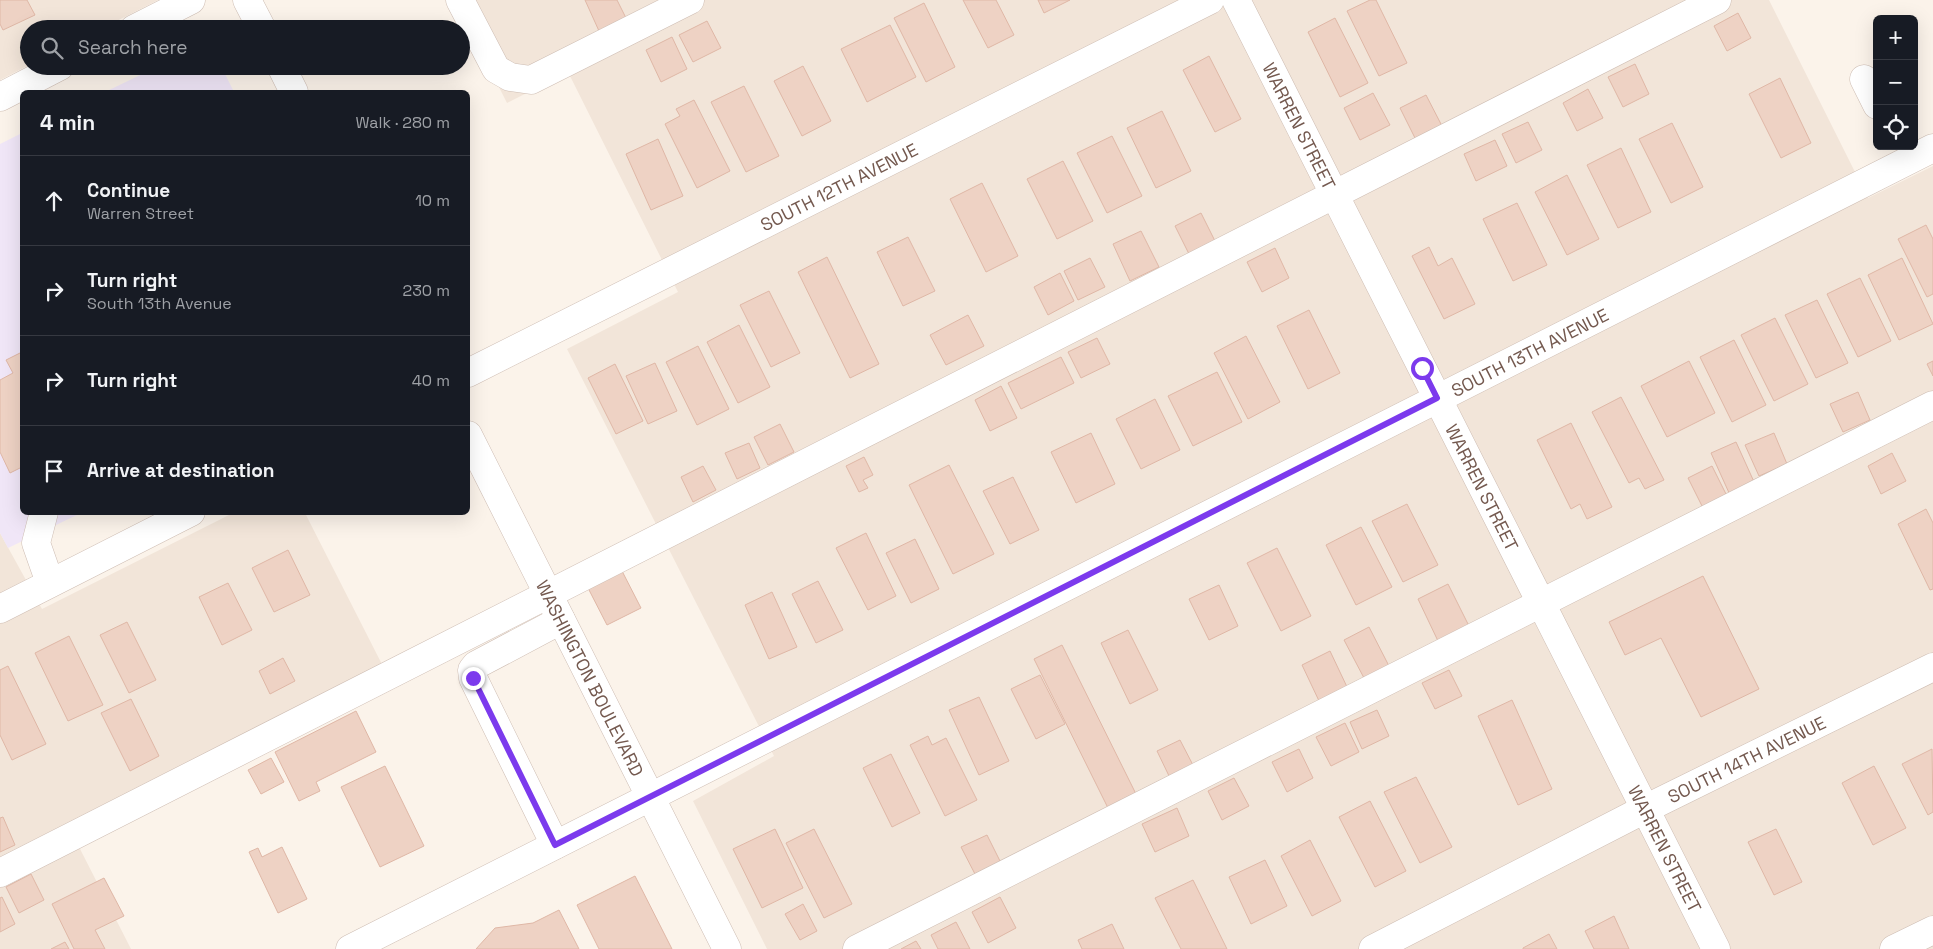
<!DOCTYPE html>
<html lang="en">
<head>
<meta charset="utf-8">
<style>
	body { margin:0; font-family:"Space Grotesk",sans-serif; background:#20242c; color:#f1f3f6 }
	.controls { position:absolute; right:15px; top:15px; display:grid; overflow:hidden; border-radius:8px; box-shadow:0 5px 20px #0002 }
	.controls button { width:45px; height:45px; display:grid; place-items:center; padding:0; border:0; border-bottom:1px solid #363941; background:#171b24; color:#f1f3f6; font:25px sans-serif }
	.stop { position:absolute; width:15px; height:15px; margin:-11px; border:4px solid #7c3aed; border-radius:50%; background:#fff }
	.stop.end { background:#7c3aed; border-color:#fff; box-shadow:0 1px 5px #0008 }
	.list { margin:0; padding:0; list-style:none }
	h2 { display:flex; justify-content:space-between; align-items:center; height:65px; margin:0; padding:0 20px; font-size:21px }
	h2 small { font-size:16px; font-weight:400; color:#9ea1a6 }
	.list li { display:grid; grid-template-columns:32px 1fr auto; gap:15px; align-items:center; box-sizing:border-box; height:90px; padding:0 20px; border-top:1px solid #363941 }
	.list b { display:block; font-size:19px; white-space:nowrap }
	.list p { margin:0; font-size:16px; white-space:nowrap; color:#9ea1a6 }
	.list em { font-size:16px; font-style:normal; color:#9ea1a6 }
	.icon { flex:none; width:28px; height:28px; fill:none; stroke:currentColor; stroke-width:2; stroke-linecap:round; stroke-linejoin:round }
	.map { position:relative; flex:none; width:1933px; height:949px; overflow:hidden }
	.search { position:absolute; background:#171b24; box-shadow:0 5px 20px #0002; left:20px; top:20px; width:450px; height:55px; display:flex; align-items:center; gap:12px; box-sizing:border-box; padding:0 18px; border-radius:28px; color:#9ea1a6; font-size:19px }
	.panel { position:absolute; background:#171b24; box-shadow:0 5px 20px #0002; left:20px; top:90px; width:450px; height:425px; border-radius:8px }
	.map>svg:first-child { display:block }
</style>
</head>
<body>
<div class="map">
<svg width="1933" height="949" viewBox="0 0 1933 949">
	<rect width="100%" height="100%" fill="#fbf3ea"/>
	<path fill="#f2e5d9" d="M0 0H158L101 29H29V65L0 80Z
		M455 0H1769L1868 198 1933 166V949H767L693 801 774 756 567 349 678 292 568 72 507 103Z
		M233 513H305L393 686 78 845 131 949H0V533L42 609Z"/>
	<path fill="#f0e6f7" d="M159 66H221L234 92H105Z
		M22 133V512L81 513 8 548 0 533V144Z"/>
	<path fill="#eed2c4" stroke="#dfb7a6" d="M0 0H27L35 15 3 30 0 24Z
		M585 0H617L626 18 599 31Z
		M963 0H996L1014 35 988 48Z
		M1038 0H1070L1044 13Z
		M1370 0H1376L1407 63 1379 76 1347 11Z
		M924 3 955 67 926 82 894 18Z
		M1738 13 1751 38 1727 51 1714 26Z
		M1335 18 1368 83 1340 97 1308 32Z
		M707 21 721 48 693 62 679 35Z
		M890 25 916 77 867 102 841 49Z
		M672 37 687 69 661 82 646 50Z
		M1209 56 1241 119 1215 132 1183 70Z
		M1635 64 1649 94 1623 107 1608 77Z
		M803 66 831 121 802 136 774 81Z
		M1780 78 1811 143 1781 158 1749 94Z
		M744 86 779 156 746 172 711 102Z
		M1588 89 1603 118 1577 131 1563 103Z
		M1373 93 1390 125 1360 140 1344 108Z
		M1426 95 1442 126 1416 140 1400 108Z
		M694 100 730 171 697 188 665 124 680 116 676 109Z
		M1162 111 1191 171 1156 188 1127 128Z
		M1528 122 1542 150 1516 163 1502 134Z
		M1672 123 1703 187 1671 203 1639 139Z
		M1112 136 1142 196 1107 213 1077 153Z
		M658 139 683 196 651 210 626 154Z
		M1495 140 1507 166 1476 181 1464 154Z
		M1621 148 1651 212 1618 228 1587 165Z
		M1063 161 1093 221 1057 239 1027 179Z
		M1567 175 1599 239 1567 255 1535 192Z
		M982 183 1018 256 986 272 950 199Z
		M1517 203 1547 265 1513 281 1483 219Z
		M1201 213 1215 241 1189 254 1175 226Z
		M1926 225 1933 239V294L1927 297 1898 239Z
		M1141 231 1159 267 1130 281 1113 244Z
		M908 237 935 291 903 306 877 252Z
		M1429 247 1438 266 1452 258 1475 304 1444 319 1412 256Z
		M1275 248 1289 278 1262 292 1247 262Z
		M827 257 879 364 850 378 798 272Z
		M1090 258 1105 287 1078 300 1064 271Z
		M1902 258 1933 324 1899 340 1868 275Z
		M1060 273 1074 301 1048 315 1034 287Z
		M1860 278 1891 341 1858 357 1827 294Z
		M769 291 800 353 771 367 740 305Z
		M1817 300 1848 363 1816 378 1785 315Z
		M1309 310 1340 373 1308 389 1277 326Z
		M968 315 984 346 946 365 930 335Z
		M1775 318 1808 384 1774 401 1741 335Z
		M739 325 770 387 738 403 707 342Z
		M1246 336 1280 402 1248 419 1214 353Z
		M1097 338 1110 364 1081 378 1068 352Z
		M1734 340 1766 405 1732 422 1700 357Z
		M698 346 729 409 697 425 666 362Z
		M22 352V467L10 473 0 452V380L13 373 6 360Z
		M1061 357 1074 383 1021 409 1008 383Z
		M1689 361 1715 413 1667 437 1641 386Z
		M1933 361V376L1927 364Z
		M655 363 677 411 648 424 626 376Z
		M615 364 643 421 616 434 588 378Z
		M1217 372 1242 422 1193 446 1168 396Z
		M1001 386 1017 418 990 431 975 400Z
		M1858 392 1870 420 1843 432 1830 404Z
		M1621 397 1664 480 1645 489 1639 478 1629 483 1592 412Z
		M1155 399 1180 450 1141 469 1116 419Z
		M1571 423 1612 507 1587 519 1580 504 1571 509 1537 440Z
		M780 424 794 452 768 465 754 437Z
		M1091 433 1115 484 1076 503 1051 452Z
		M1774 433 1787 464 1759 476 1745 445Z
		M1736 442 1755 484 1730 495 1711 453Z
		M749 443 760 468 737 479 725 453Z
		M1892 453 1906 481 1881 494 1868 466Z
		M864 457 873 475 863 480 868 488 859 492 846 466Z
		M949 465 994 554 953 574 909 485Z
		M703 466 716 490 693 502 681 477Z
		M1712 466 1727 496 1703 508 1688 478Z
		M1013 477 1039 530 1010 544 983 491Z
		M1407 504 1438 565 1403 582 1372 521Z
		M1926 509 1933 523V589L1930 590 1898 524Z
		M1361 527 1392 587 1356 605 1326 545Z
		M866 533 896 596 868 610 836 548Z
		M915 539 939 589 911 603 886 553Z
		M1277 548 1311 616 1281 631 1247 563Z
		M288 550 310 595 274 612 252 568Z
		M622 571 641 608 607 625 588 588Z
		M1703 576 1759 689 1701 717 1661 638 1625 655 1609 622Z
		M818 581 843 630 816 643 792 594Z
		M228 583 252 630 222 645 199 597Z
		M1448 584 1469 626 1438 641 1418 599Z
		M1219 585 1238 626 1209 640 1189 599Z
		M772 592 797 647 769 659 745 605Z
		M127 622 156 680 129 693 100 635Z
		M1369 627 1389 666 1364 678 1344 640Z
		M1128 630 1158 690 1130 704 1101 643Z
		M69 636 103 705 68 721 35 653Z
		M1062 645 1137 796 1109 810 1034 659Z
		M1330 651 1348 689 1320 703 1302 665Z
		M283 658 295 681 270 694 259 671Z
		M8 666 46 744 12 760 0 735V670Z
		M1449 670 1462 696 1435 709 1422 683Z
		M1040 675 1065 724 1036 739 1011 689Z
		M979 697 1009 761 979 775 949 710Z
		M131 699 159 756 130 771 101 713Z
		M1512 700 1552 789 1518 805 1478 716Z
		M1377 710 1389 736 1362 749 1350 722Z
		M356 711 376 752 316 782 320 791 299 801 275 752Z
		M1345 723 1359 752 1331 766 1316 737Z
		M928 736 932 745 946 738 977 800 945 816 910 745Z
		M1180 740 1194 767 1170 778 1157 751Z
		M1299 749 1313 778 1287 792 1272 762Z
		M1932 749 1933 812 1928 815 1902 764Z
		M891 754 920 813 892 827 863 768Z
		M271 758 284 782 261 794 248 770Z
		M385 766 424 846 380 867 341 787Z
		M1874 766 1906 828 1873 845 1842 783Z
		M1416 777 1452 847 1420 863 1384 792Z
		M1234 778 1249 806 1222 820 1208 791Z
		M1370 801 1406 871 1375 887 1339 817Z
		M1177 808 1189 836 1155 852 1142 824Z
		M3 817 15 845 0 852V818Z
		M775 829 803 888 762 908 733 849Z
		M814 829 852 904 824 918 786 843Z
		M1776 829 1802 882 1774 895 1748 842Z
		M987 835 1001 863 976 876 961 847Z
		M1310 840 1341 901 1312 916 1281 856Z
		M282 847 307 899 278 913 249 852 258 848 262 857Z
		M1265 860 1287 906 1251 924 1229 877Z
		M31 874 44 900 19 913 6 887Z
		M635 876 672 949H599L577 905Z
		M104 878 124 916 95 930 105 949H74L52 904Z
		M1193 880 1227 949H1181L1155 898Z
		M2 897 15 924 0 932V898Z
		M1000 897 1016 928 988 943 972 912Z
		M803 904 817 931 800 940 785 914Z
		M559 910 579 949H476L495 928 533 923Z
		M1614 916 1629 949H1594L1585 931Z
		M956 922 970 949H938L931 935Z
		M1112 924 1124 949H1082L1078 940Z
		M1549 934 1557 949H1523V948Z
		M916 941 921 949H901Z
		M65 942 69 949H51Z"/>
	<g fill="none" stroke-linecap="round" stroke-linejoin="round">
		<defs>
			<g id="minor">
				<path d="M247 0 262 29"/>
				<path d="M460 0 496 69 510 77 531 80 690 0"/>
				<path id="s1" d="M1236 0 1716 949"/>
				<path d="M134 29 191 0"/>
				<path d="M281 66 294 92"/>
				<path d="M1864 79 1877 105"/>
				<path d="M0 97 60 66"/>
				<path id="s2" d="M468 373 1210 0"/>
				<path id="s3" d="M468 435 727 949"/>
				<path d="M44 512 36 543 50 583"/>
				<path d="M0 609 191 512"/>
				<path d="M555 845 473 678 472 670 476 665 561 620"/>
				<path d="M0 873 1717 0"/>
				<path id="s4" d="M350 949 1933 148"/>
				<path d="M857 949 1933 405"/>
				<path id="s5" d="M1373 949 1645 809 1933 667"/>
				<path d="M1894 949 1933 930"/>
			</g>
		</defs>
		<use href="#minor" stroke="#cebdb3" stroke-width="29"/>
		<use href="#minor" stroke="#fff" stroke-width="28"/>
	</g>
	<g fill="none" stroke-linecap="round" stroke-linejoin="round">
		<path stroke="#7c3aed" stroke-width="6" d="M473 678 555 845 1437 398 1422 368"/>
	</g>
	<g text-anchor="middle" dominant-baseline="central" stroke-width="4" stroke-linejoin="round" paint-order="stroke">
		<g font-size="18" fill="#74594f" stroke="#fef7f0">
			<text stroke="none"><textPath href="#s1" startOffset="141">WARREN STREET</textPath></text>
			<text stroke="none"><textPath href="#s2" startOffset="415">SOUTH 12TH AVENUE</textPath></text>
			<text stroke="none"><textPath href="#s4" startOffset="1322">SOUTH 13TH AVENUE</textPath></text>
			<text stroke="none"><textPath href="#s1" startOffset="546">WARREN STREET</textPath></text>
			<text stroke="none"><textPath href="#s3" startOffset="272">WASHINGTON BOULEVARD</textPath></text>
			<text stroke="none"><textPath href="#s5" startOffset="419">SOUTH 14TH AVENUE</textPath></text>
			<text stroke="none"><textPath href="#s1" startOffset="951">WARREN STREET</textPath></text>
		</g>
	</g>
</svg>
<div class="controls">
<button>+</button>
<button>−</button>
<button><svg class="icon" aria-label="locate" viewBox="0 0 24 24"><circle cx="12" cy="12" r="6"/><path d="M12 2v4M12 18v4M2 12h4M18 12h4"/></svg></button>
</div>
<div class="stop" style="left:1422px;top:368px"></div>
<div class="stop end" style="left:473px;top:678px"></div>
<div class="search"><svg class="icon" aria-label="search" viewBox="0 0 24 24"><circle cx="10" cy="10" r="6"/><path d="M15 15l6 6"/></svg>Search here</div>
<section class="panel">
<h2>4 min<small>Walk · 280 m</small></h2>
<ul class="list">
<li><svg class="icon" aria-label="ahead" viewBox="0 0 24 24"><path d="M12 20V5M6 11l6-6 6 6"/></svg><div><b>Continue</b><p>Warren Street</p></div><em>10 m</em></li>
<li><svg class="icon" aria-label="right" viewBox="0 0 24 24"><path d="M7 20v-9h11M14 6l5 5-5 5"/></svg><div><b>Turn right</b><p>South 13th Avenue</p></div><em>230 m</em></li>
<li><svg class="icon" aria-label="right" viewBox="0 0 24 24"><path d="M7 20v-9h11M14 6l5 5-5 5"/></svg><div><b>Turn right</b></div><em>40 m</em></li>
<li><svg class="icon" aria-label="arrive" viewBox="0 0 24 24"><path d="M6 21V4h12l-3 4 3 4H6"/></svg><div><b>Arrive at destination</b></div></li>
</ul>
</section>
</div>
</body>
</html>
